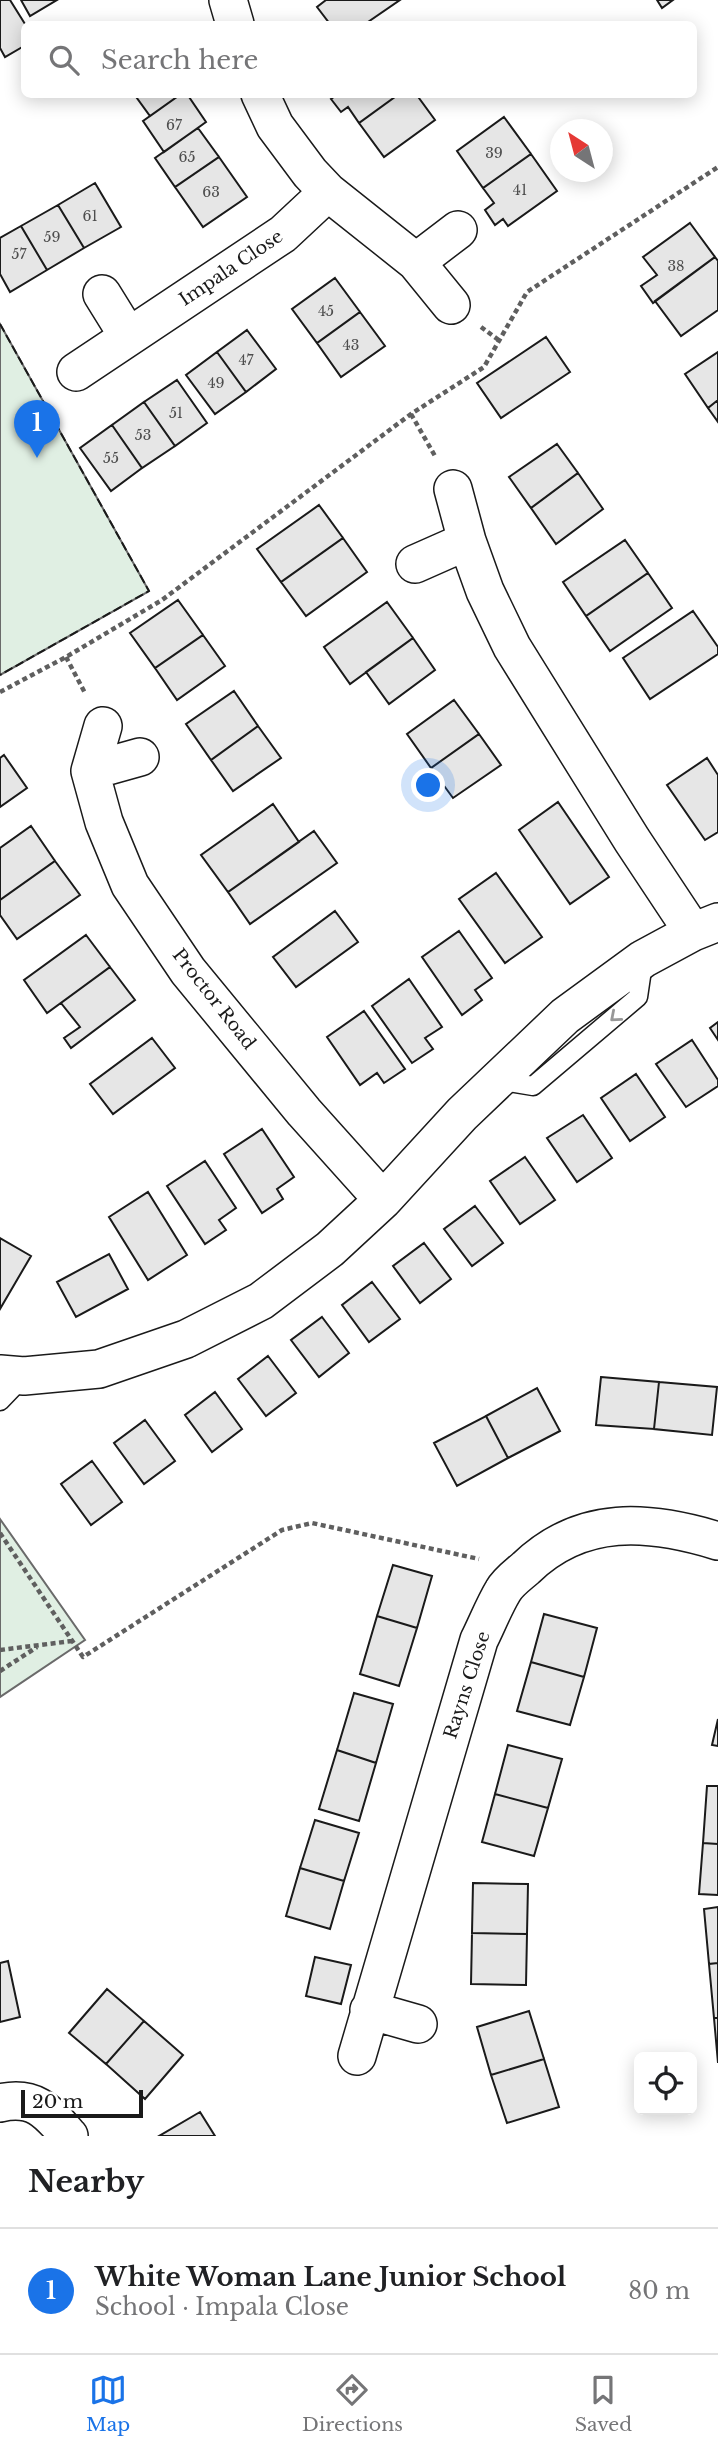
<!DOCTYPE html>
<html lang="en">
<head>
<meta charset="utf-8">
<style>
	body { margin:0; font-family:"Libre Baskerville",serif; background:#f6f6f6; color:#202124 }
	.controls { position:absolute; right:21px; bottom:21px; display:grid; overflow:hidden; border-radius:10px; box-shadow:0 4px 18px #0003 }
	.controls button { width:63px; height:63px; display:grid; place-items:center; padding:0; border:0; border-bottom:2px solid #e0e0e0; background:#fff; color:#202124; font:35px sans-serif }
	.compass { position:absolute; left:550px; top:119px; width:63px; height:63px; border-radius:50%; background:#fff; box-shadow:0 4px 18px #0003; rotate:324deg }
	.scale { position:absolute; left:21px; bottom:18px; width:122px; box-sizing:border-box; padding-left:7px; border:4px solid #1a1a1a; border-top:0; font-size:19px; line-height:24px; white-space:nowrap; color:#1a1a1a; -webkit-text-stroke:5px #fff; paint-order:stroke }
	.you { position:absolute; left:429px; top:786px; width:24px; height:24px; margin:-18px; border:5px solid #fff; border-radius:50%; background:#1a73e8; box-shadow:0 0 0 10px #1a73e833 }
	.badge { display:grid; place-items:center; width:46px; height:46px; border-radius:50%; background:#1a73e8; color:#fff; font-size:23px; font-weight:700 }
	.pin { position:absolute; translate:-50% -58px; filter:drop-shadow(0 2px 4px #0008) }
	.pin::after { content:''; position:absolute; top:37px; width:24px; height:21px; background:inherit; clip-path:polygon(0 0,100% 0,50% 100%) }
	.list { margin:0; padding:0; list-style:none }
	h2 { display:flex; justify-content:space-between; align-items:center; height:91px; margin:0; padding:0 28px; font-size:30px }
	h2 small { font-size:23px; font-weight:400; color:#757577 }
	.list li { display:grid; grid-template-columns:46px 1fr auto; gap:21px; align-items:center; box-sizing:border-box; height:126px; padding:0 28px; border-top:2px solid #e0e0e0 }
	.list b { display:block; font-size:26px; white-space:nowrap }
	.list p { margin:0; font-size:23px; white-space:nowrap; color:#757577 }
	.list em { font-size:23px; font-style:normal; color:#757577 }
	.icon { flex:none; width:38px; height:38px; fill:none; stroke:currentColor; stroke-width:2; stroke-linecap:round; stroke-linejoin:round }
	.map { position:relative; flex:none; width:718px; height:2136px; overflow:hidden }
	.search { position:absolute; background:#fff; box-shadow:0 4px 18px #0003; left:21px; right:21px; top:21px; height:77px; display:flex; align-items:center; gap:18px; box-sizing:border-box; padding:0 24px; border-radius:10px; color:#757577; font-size:26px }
	.sheet { height:217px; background:#fff }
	nav { display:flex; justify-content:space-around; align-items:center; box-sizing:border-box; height:98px; border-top:2px solid #e0e0e0; background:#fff; font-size:19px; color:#757577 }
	nav a { display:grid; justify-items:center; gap:4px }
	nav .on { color:#1a73e8 }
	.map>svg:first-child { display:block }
</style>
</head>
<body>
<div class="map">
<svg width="718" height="2136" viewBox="0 0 718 2136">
	<rect width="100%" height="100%" fill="#fff"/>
	<path fill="#e0efe3" stroke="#6a6a6a" stroke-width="2" d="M0 324 149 591 0 675Z
		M0 1519 85 1640 0 1697Z"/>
	<path fill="#e6e6e6" stroke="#1a1a1a" stroke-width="2" d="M0 0H10L25 24 24 46 5 57 0 48Z
		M21 0H57L30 16Z
		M326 0H400L365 24H330L317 7Z
		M657 0H673L662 8Z
		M134 94H181L150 116Z
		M181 94H187L206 122 164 152 143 121Z
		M338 94H399L359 123 348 107 341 112 331 99Z
		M399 94H416L435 120 384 157 359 123Z
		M504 117 531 154 483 188 457 151Z
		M198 128 219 157 175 187 155 158Z
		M531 154 557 191 508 226 503 219 495 225 485 210 494 203 483 188Z
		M219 157 247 197 203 227 175 187Z
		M95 183 121 227 84 248 58 205Z
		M58 205 84 248 47 270 21 226Z
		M690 223 715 257 653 303 641 286 657 275 643 257Z
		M21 226 47 270 10 292 0 274V238Z
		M715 257 718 261V310L681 336 655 301Z
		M335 278 360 312 317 343 292 309Z
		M360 312 385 346 341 377 317 343Z
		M247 330 276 369 246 392 217 352Z
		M546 337 570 372 501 418 477 383Z
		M217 352 246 392 215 414 186 375Z
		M718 352V400L708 408 685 374Z
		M177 380 207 423 175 446 144 402Z
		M718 400V422L708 408Z
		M144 402 175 446 142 468 112 425Z
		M112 425 142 468 111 491 80 448Z
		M557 444 578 473 531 508 509 477Z
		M578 473 603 509 556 544 531 508Z
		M319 505 343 538 281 582 257 549Z
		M343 538 367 572 306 616 281 582Z
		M625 540 648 573 586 616 563 582Z
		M648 573 672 608 610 651 586 616Z
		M178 600 203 635 155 668 130 633Z
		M387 602 413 638 350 684 324 647Z
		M693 611 718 647V654L650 699 623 658Z
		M203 635 225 666 177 700 155 668Z
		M413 638 435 670 389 704 366 672Z
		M234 691 258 726 211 760 186 724Z
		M454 700 479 734 431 768 407 734Z
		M258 726 281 758 233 791 211 760Z
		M479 734 501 765 453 798 431 768Z
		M4 755 27 788 0 807V758Z
		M707 758 718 775V832L705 840 667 785Z
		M558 802 609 877 570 904 519 830Z
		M273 804 299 842 228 892 201 855Z
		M31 826 55 861 0 900V848Z
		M314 831 337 863 250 924 228 892Z
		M55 861 80 895 17 939 0 915V900Z
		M496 873 542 937 505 963 459 899Z
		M335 911 358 942 296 987 273 957Z
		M459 931 492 978 475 990 482 1000 462 1015 422 957Z
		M86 935 110 967 47 1013 24 980Z
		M110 967 135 1000 71 1048 64 1038 80 1027 61 1003Z
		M409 979 442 1027 425 1038 433 1049 412 1063 372 1006Z
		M364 1011 405 1069 384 1083 377 1073 360 1085 327 1037Z
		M718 1022V1040L710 1028Z
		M152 1038 175 1068 113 1114 90 1084Z
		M692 1040 718 1080V1086L686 1107 656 1064Z
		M636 1074 665 1117 630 1141 601 1098Z
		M583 1115 612 1158 577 1182 547 1138Z
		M262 1129 294 1177 277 1189 283 1199 262 1213 224 1154Z
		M525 1157 555 1200 520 1224 490 1181Z
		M205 1161 236 1208 219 1220 226 1230 205 1244 167 1186Z
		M148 1192 187 1255 148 1280 109 1217Z
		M475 1206 503 1243 472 1266 444 1229Z
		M0 1238 31 1256 0 1309Z
		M424 1243 451 1279 420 1303 393 1266Z
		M109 1254 128 1289 76 1317 57 1282Z
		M372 1282 400 1319 369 1342 342 1305Z
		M322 1317 349 1353 319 1377 291 1340Z
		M268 1356 296 1393 266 1416 238 1379Z
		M601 1377 659 1382 654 1429 596 1425Z
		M659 1382 717 1387 712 1435 654 1429Z
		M537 1388 560 1431 508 1458 486 1416Z
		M215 1392 242 1429 212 1452 185 1415Z
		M486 1416 508 1458 457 1486 434 1443Z
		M145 1420 175 1461 144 1484 114 1443Z
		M92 1461 122 1502 91 1525 61 1484Z
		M393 1565 432 1576 417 1628 377 1616Z
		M544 1614 597 1628 584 1677 531 1662Z
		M377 1616 417 1628 399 1686 360 1674Z
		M531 1662 584 1677 570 1725 517 1711Z
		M354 1693 393 1704 376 1763 337 1750Z
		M718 1719V1746L712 1745Z
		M508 1745 562 1759 548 1808 495 1794Z
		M337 1750 376 1763 359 1821 319 1809Z
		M707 1786H718V1844L703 1843Z
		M495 1794 548 1808 534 1856 482 1842Z
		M315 1820 359 1833 344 1881 300 1868Z
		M703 1843 718 1844V1895L699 1894Z
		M300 1868 344 1881 330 1929 286 1916Z
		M473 1883 528 1884 527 1934 472 1933Z
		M718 1907V1963L709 1964 704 1909Z
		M472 1933 527 1934 526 1985 471 1984Z
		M315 1957 351 1965 341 2004 306 1996Z
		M8 1961 20 2017 0 2022V1963Z
		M718 1963V2018H714L709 1964Z
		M107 1989 144 2021 106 2064 69 2033Z
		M529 2011 544 2059 491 2075 477 2027Z
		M714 2018H718V2063Z
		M144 2021 183 2055 145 2099 106 2064Z
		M544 2059 559 2107 507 2123 491 2075Z
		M200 2112 215 2136H159Z"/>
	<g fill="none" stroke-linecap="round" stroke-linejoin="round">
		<defs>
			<path id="lane" d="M496 1080 533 1086 638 997 643 963
				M0 1401 24 1376"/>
			<path id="street" d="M228 0 235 24
				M260 94 275 126 310 173 328 192 416 262 451 305
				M416 262 458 230
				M102 294 128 336
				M76 372 283 234 328 192
				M453 489 467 541 485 591 512 647 632 840 693 932
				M415 564 467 541
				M103 726 90 771 104 822 130 885 188 971 304 1112 383 1200
				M90 771 140 757
				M0 1374 24 1376 99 1369 186 1339 261 1301 330 1249 383 1200 462 1114 565 1016 643 959 693 932 718 922
				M369 2010 418 2024
				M357 2056 479 1640C487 1624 494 1606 503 1591 508 1582 518 1575 526 1568 582 1514 649 1520 718 1541
				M0 2103C35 2095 48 2112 69 2136"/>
		</defs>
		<use href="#lane" stroke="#1a1a1a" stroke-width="21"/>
		<use href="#street" stroke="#1a1a1a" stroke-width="40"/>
		<path stroke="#5f5f5f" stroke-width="4.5" stroke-dasharray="5 3.5" stroke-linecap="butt" d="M481 327 500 341
			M411 414 435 456
			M66 657 85 693
			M0 692 66 657 162 600 411 414 484 367 527 292 718 167
			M0 1533 83 1657 282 1530 312 1523 479 1559
			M0 1650 72 1641
			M0 1671 37 1647"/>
		<use href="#lane" stroke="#fff" stroke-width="18"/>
		<use href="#street" stroke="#fff" stroke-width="37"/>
		<path stroke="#1a1a1a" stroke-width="2" stroke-dasharray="9 3.5" stroke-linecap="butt" d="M0 324 149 591 0 675"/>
	</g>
	<defs><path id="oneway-chevron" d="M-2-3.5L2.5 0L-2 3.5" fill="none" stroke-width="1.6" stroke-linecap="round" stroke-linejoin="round" transform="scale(1.75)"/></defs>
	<use stroke="#989898" href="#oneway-chevron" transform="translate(615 1017) rotate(139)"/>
	<g text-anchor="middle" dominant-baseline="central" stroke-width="5" stroke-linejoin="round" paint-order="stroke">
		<g font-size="14" fill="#4d4d4d">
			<text x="174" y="125">67</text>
			<text x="494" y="153">39</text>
			<text x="187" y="157">65</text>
			<text x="520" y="190">41</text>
			<text x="211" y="192">63</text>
			<text x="90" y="216">61</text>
			<text x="52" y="237">59</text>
			<text x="19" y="254">57</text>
			<text x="676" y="266">38</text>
			<text x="326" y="311">45</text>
			<text x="351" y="345">43</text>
			<text x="246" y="360">47</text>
			<text x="216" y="383">49</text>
			<text x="176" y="413">51</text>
			<text x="143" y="435">53</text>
			<text x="111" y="458">55</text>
		</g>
		<g font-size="18" fill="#1a1a1a" stroke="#fff">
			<text transform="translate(231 268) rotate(-34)">Impala Close</text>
			<text transform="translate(214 999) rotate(52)">Proctor Road</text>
			<text transform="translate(467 1685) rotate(-72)">Rayns Close</text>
		</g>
	</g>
</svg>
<div class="controls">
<button><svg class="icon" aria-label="locate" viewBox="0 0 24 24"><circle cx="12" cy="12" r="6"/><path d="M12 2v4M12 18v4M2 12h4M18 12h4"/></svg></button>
</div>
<svg class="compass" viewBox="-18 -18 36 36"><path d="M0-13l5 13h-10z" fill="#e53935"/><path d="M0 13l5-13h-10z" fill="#757577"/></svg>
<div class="scale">20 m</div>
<div class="you"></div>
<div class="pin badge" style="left:37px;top:458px">1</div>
<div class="search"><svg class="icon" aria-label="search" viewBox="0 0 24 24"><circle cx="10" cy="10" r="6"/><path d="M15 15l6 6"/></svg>Search here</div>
</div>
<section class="sheet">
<h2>Nearby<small></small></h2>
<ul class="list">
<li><span class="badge">1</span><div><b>White Woman Lane Junior School</b><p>School · Impala Close</p></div><em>80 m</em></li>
</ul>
</section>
<nav>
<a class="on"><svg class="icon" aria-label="map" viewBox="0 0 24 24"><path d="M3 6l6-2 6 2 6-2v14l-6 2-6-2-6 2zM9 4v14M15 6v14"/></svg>Map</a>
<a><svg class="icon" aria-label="directions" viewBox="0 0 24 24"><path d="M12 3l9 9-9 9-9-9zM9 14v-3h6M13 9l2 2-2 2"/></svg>Directions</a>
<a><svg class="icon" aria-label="saved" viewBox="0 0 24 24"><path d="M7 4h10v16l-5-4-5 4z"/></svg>Saved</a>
</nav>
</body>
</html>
